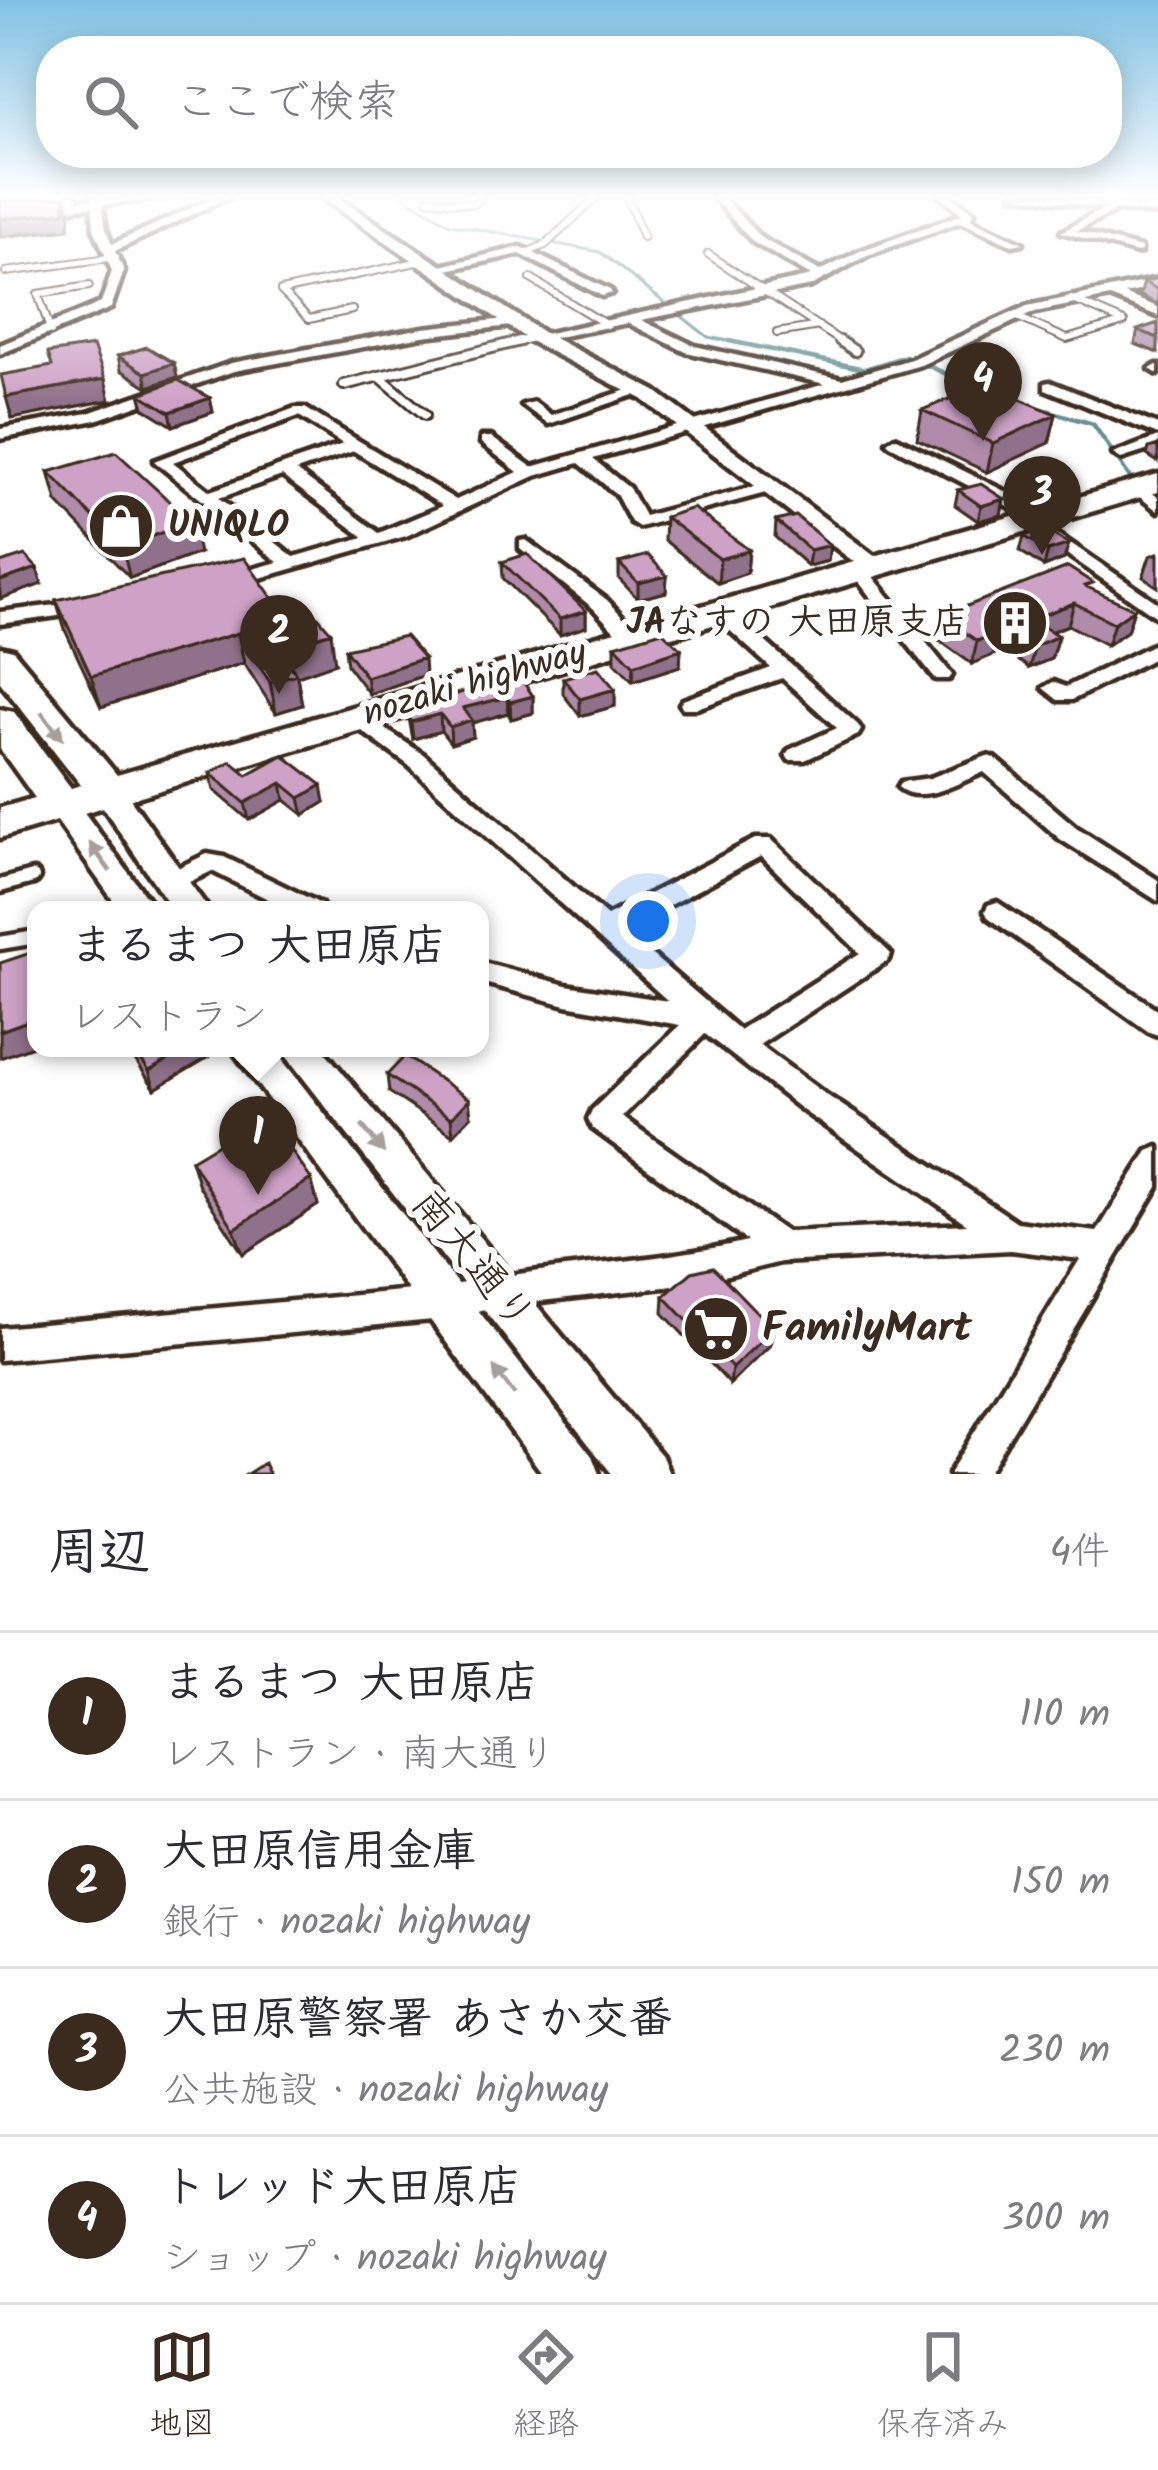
<!DOCTYPE html>
<html lang="ja">
<head>
<meta charset="utf-8">
<style>
	body { margin:0; font-family:Kalam,"Klee One",sans-serif; background:#f2f2f3; color:#2b2b33 }
	.you { position:absolute; left:648px; top:921px; width:42px; height:42px; margin:-30px; border:9px solid #fff; border-radius:50%; background:#1a73e8; box-shadow:0 0 0 18px #1a73e833 }
	.badge { display:grid; place-items:center; width:78px; height:78px; border-radius:50%; background:#3b2a1e; color:#fff; font-size:39px; font-weight:700 }
	.pin { position:absolute; translate:-50% -99px; filter:drop-shadow(0 3px 6px #0008) }
	.pin::after { content:''; position:absolute; top:63px; width:42px; height:36px; background:inherit; clip-path:polygon(0 0,100% 0,50% 100%) }
	.popup { position:absolute; left:27px; top:901px; width:462px; height:156px; box-sizing:border-box; display:grid; place-content:center; border-radius:24px; background:#fff; filter:drop-shadow(0 3px 9px #0005); font-size:39px; white-space:nowrap; color:#7c7c81 }
	.popup b { font-size:45px; color:#2b2b33 }
	.popup::after { content:''; position:absolute; left:50%; top:100%; margin-left:-24px; border:24px solid transparent; border-top-color:#fff }
	.list { margin:0; padding:0; list-style:none }
	h2 { display:flex; justify-content:space-between; align-items:center; height:156px; margin:0; padding:0 48px; font-size:51px }
	h2 small { font-size:39px; font-weight:400; color:#7c7c81 }
	.list li { display:grid; grid-template-columns:78px 1fr auto; gap:36px; align-items:center; box-sizing:border-box; height:168px; padding:0 48px; border-top:3px solid #e1e1e2 }
	.list b { display:block; font-size:45px; white-space:nowrap }
	.list p { margin:0; font-size:39px; white-space:nowrap; color:#7c7c81 }
	.list em { font-size:39px; font-style:normal; color:#7c7c81 }
	.icon { flex:none; width:66px; height:66px; fill:none; stroke:currentColor; stroke-width:2; stroke-linecap:round; stroke-linejoin:round }
	.map { position:relative; flex:none; width:1158px; height:1474px; overflow:hidden }
	.search { position:absolute; background:#fff; box-shadow:0 6px 30px #0003; left:36px; right:36px; top:36px; height:132px; display:flex; align-items:center; gap:30px; box-sizing:border-box; padding:0 42px; border-radius:48px; color:#7c7c81; font-size:45px }
	.sheet { height:828px; background:#fff }
	nav { display:flex; justify-content:space-around; align-items:center; box-sizing:border-box; height:168px; border-top:3px solid #e1e1e2; background:#fff; font-size:33px; color:#7c7c81 }
	nav a { display:grid; justify-items:center; gap:6px }
	nav .on { color:#3b2a1e }
	.map>svg:first-child { display:block }
</style>
</head>
<body>
<div class="map">
<svg width="1158" height="1474" viewBox="0 0 1158 1474">
	<rect width="100%" height="100%" fill="#fff"/>
	<filter id="ink" filterUnits="userSpaceOnUse"><feTurbulence type="fractalNoise" baseFrequency=".00833" numOctaves="2"/><feDisplacementMap in="SourceGraphic" scale="24" xChannelSelector="R" yChannelSelector="G"/><feConvolveMatrix kernelMatrix="1 2 1 2 8 2 1 2 1" color-interpolation-filters="sRGB"/></filter>
	<g filter="url(#ink)">
		<g fill="none" stroke-linecap="round" stroke-linejoin="round">
			<path stroke="#679092" stroke-width="3" d="M401 195 450 224 600 252 708 337 743 344"/>
			<path stroke="#679092" stroke-width="4.5" d="M729 341 865 369 906 356 980 389
				M1039 408 1093 424 1129 476"/>
			<defs>
				<path id="lane-far2" d="M626 195 643 237
					M428 199 474 204 483 195
					M526 253 545 245 599 195
					M708 254 845 344
					M6 272 116 257
					M531 279 607 325
					M352 310 309 319 281 291 426 260
					M1015 316 1067 339 1124 322 1071 299
					M51 332 38 294 89 286
					M777 333 819 326
					M508 344 537 337"/>
				<path id="lane-far1" d="M840 341 855 351
					M379 376 425 415
					M344 385 520 341"/>
				<path id="lane" d="M0 886 33 877
					M0 943 36 937"/>
				<path id="street" d="M67 195H77L78 200 69 202Z
					M92 195 101 197 106 229 112 244 220 195H233L115 251 124 271 111 308 0 354V345L101 303 112 271 94 229Z
					M711 195H721L761 238 820 271 860 251 962 214 940 195H951L974 213 970 219 1023 243 1013 245 960 222 868 255 811 286 641 320 695 346 842 379 911 359 1027 306 1158 279V287L1124 294 1158 307V316L1110 297 1035 312 921 365 593 459 629 488 644 516 771 482 779 487 777 490 639 527 631 522 616 494 579 463 535 476 406 536 236 585H224L221 581 224 577 278 562 154 461 295 408H305L456 500 518 472 481 443V437H491L532 467 825 384 686 352 628 323 537 341 530 337 811 276 753 242ZM299 416 343 444 210 491 173 462ZM354 451 443 506 379 533 296 471ZM282 476 364 537 294 557 219 498Z
					M1013 195H1042L1158 208V214L1117 210 1077 231 1141 248V252L1137 253 1061 232 1105 208Z
					M521 247 610 290 612 293 602 296 520 254 438 272 432 268Z
					M515 318 521 322 520 325 423 336 234 371 96 420 0 439V429L88 413 231 363 423 328Z
					M1157 365H1158V374L1150 369Z
					M1050 382 1158 425V435L1045 389V383Z
					M637 387 649 390 549 424 522 405 534 402 551 415Z
					M895 437 1049 513 1051 517 1043 522 1037 521 890 445 887 442Z
					M1158 437V447L1121 459 1113 454Z
					M1139 484 1158 497V511L1133 492 1131 489Z
					M1047 527 1158 603V618L1041 536 1038 532Z
					M526 540 607 600 639 634 642 638 639 642H625L593 608 520 549V541Z
					M860 567 866 568 949 671 952 675 949 679H935L851 572Z
					M88 601 97 607 95 611 0 624V612Z
					M721 606 728 608 858 725 861 730 858 735 805 760H789L786 755 789 750 837 728 782 678 697 708H683L680 704 683 700 771 668 714 616 712 612Z
					M1158 642V656L1072 700H1058L1043 688 1053 682 1066 687Z
					M358 711 423 754 607 916 755 839H771L891 954 887 961 759 1045 825 1094 1017 1222 1097 1232 1148 1151 1158 1147V1187L987 1474H949L1080 1259 1011 1250 781 1262 691 1284 497 1306 444 1319 0 1360V1328L444 1287C544 1265 647 1264 747 1241L592 1128 588 1119 592 1110 680 1025 566 1005 480 982V962L566 985 668 1001 407 764 351 723 348 718 351 713ZM761 856 860 953 739 1030 623 930ZM705 1034 805 1112 967 1224 786 1232 622 1117Z
					M987 756 995 758 1076 827 1158 880V901L1060 839 984 772C960 782 920 806 898 787L901 782 930 778Z
					M207 854 224 857 321 904 324 910H290L212 871 179 887H163L159 881 163 875Z
					M997 902 1158 1010V1035L1149 1032 988 917 985 911 988 905Z"/>
				<path id="secondary" d="M135 195H181L0 218V208Z
					M318 195H334L544 333 656 391 889 567 885 572H867L642 399 530 341Z
					M108 780 119 783 209 910H173L92 791Z
					M61 793 72 796 156 910H120L45 804Z
					M231 1048H273L592 1456 599 1474H543Z
					M280 1048H322L662 1456 669 1474H612Z"/>
				<path id="highway" d="M1158 474V492L0 838V808L35 798 0 749V709L14 712 71 788 81 785 0 682V647L13 650 117 775Z"/>
			</defs>
			<use href="#lane-far2" stroke="#3b2a1e" stroke-width="10"/>
			<use href="#lane-far1" stroke="#3b2a1e" stroke-width="14"/>
			<use href="#lane" stroke="#3b2a1e" stroke-width="21"/>
			<use href="#street" stroke="#3b2a1e" stroke-width="9"/>
			<use href="#secondary" stroke="#3b2a1e" stroke-width="9"/>
			<use href="#highway" stroke="#3b2a1e" stroke-width="9"/>
			<use href="#lane-far2" stroke="#fff" stroke-width="6"/>
			<use href="#lane-far1" stroke="#fff" stroke-width="8"/>
			<use href="#lane" stroke="#fff" stroke-width="12"/>
			<use href="#street" fill="#fff" fill-rule="evenodd"/>
			<use href="#secondary" fill="#fff" fill-rule="evenodd"/>
			<use href="#highway" fill="#fff" fill-rule="evenodd"/>
		</g>
		<path fill="#b18baa" stroke="#3b2a1e" stroke-width="3" d="M1158 278V305L1140 295 1144 282Z
			M1158 323V353L1135 344 1138 330Z
			M118 356 174 363 177 377 148 387 121 370Z
			M140 394 210 398 213 412 173 426 144 408Z
			M922 410 1056 414 1049 443 987 472 917 439Z
			M1158 445V462L1147 455 1149 448Z
			M49 472 199 553 130 578 57 502Z
			M958 490 1004 499 1001 515 978 521 955 505Z
			M665 517 749 550 747 573 718 583 664 540Z
			M776 521 830 545 828 561 808 566 775 537Z
			M1024 536 1064 559 1044 567 1020 551Z
			M1158 553V587L1143 577 1150 556Z
			M502 562 586 611V627L560 635 503 578Z
			M619 563 667 576 666 592 638 599 619 579Z
			M1091 589 1134 609 1127 631 1107 645 1068 625 1051 632 1058 636 1051 659 1029 668 1004 650 972 664 936 638 941 616Z
			M56 600 292 625 335 663 297 676 302 705 276 713 244 663 101 707 65 630Z
			M615 645 681 649 680 666 633 681 615 662Z
			M345 649 425 675 369 694 347 665Z
			M519 676 533 696V713L511 719 508 713 472 723 473 737 451 744 441 731 413 739 407 708Z
			M563 678 615 689V706L580 716 563 694Z
			M283 755 325 802 304 815 285 800 249 820 214 790 210 773 247 775Z
			M127 1048H208L210 1056 155 1089Z
			M387 1075 471 1116 453 1135 389 1092Z
			M191 1160 311 1179 318 1205 243 1254 199 1186Z
			M664 1296 773 1329 770 1345 730 1384 663 1313Z"/>
		<path fill="#90718b" stroke="#3b2a1e" stroke-width="3" d="M65 196 70 214 69 229 0 237V219Z
			M174 363 177 377 148 387 145 373Z
			M105 379 110 400 12 419 6 397Z
			M210 398 213 412 173 426 170 412Z
			M1056 414 1049 443 987 472 993 443Z
			M1004 499 1001 515 978 521 981 506Z
			M192 522 199 553 130 578 122 547Z
			M1069 544 1064 559 1044 567 1048 551Z
			M830 545 828 561 808 566 810 550Z
			M749 550 747 573 718 583 720 559Z
			M37 568 42 584 0 599V581Z
			M667 576 666 592 638 599V583Z
			M1074 603 1068 625 1026 641 1032 619Z
			M1134 609 1127 631 1107 645 1114 623Z
			M586 611V627L560 635V619Z
			M1010 628 1004 650 972 664 977 641Z
			M331 632 335 663 297 676 302 705 276 713 270 682 279 649Z
			M238 633 244 663 101 707 91 676Z
			M1058 636 1051 659 1029 668 1035 646Z
			M681 649 680 666 633 681 634 665Z
			M424 658 425 675 369 694 366 677Z
			M615 689V706L580 716V699Z
			M533 696V713L511 719 510 702Z
			M507 697 508 713 472 723 473 737 451 744 450 727 463 708Z
			M440 714 441 731 413 739 411 722Z
			M282 783 285 800 249 820 245 803Z
			M322 785 325 802 304 815 300 798Z
			M36 1018V1045L0 1058V1031Z
			M189 1048H208L210 1056 155 1089 149 1071Z
			M469 1099 471 1116 453 1135 451 1118Z
			M311 1179 318 1205 243 1254 234 1229Z
			M773 1329 770 1345 730 1384 732 1368Z"/>
		<path fill="#cea2c6" stroke="#3b2a1e" stroke-width="3" d="M65 196V212L0 219V201Z
			M1158 278V290L1144 282Z
			M1158 323V338L1138 330Z
			M93 346 105 379 6 397 1 375 52 366 48 353Z
			M147 347 174 363 145 373 118 356Z
			M178 380 210 398 170 412 140 394Z
			M985 384 1056 414 993 443 922 410Z
			M116 452 192 522 122 547 49 472Z
			M981 484 1004 499 981 506 958 490Z
			M693 508 749 550 720 559 665 517Z
			M796 516 830 545 810 550 776 521Z
			M1044 529 1069 544 1048 551 1024 536Z
			M527 554 586 611 560 619 502 562Z
			M25 555 37 568 0 581V563Z
			M648 555 667 576 638 583 619 563Z
			M244 558 292 625 318 617 331 632 279 649 296 674 270 682 238 633 91 676 56 600Z
			M1068 567 1093 583 1085 586 1134 609 1114 623 1074 603 1032 619 1058 636 1035 646 1010 628 977 641 941 616Z
			M662 631 681 649 634 665 615 645Z
			M405 636 424 658 366 677 345 649Z
			M598 668 615 689 580 699 563 678Z
			M519 676 533 696 510 702 507 697 463 708 472 720 450 727 440 714 411 722 407 708Z
			M283 755 322 785 300 798 282 783 245 803 210 773 231 761 247 775Z
			M36 951V1018L0 1031V963Z
			M133 1048H189L149 1071Z
			M405 1056 469 1099 451 1118 387 1075Z
			M266 1115 311 1179 234 1229 191 1160Z
			M713 1267 773 1329 732 1368 664 1296 692 1272Z
			M264 1463 269 1474H247Z"/>
		<defs><path id="oneway-solid" d="M-6-.8H1V-3.2L6.5 0L1 3.2V.8H-6Z" transform="scale(3)"/></defs>
		<g fill="#a79f9a">
			<use href="#oneway-solid" transform="translate(52 726) rotate(52)"/>
			<use href="#oneway-solid" transform="translate(100 857) rotate(-126)"/>
			<use href="#oneway-solid" transform="translate(373 1139) rotate(51)"/>
			<use href="#oneway-solid" transform="translate(504 1381) rotate(-127)"/>
		</g>
	</g>
	<linearGradient id="sky" x2="0" y2="1"><stop stop-color="#80c1e4"/><stop offset="0.49" stop-color="#fff"/><stop offset="1" stop-color="#fff" stop-opacity="0"/></linearGradient>
	<rect width="1158" height="401" fill="url(#sky)"/>
	<defs>
		<symbol id="shop-disc" viewBox="-11 -11 22 22"><circle r="9.5" fill="#3b2a1e" stroke="#fff"/><path d="M-5-2.5h2.3a2.7 3.5 0 0 1 5.4 0H5L5.5 6h-11ZM-1.5-2.5h3a1.5 2.3 0 0 0-3 0Z" fill="#fff"/></symbol>
		<symbol id="building-disc" viewBox="-11 -11 22 22"><circle r="9.5" fill="#3b2a1e" stroke="#fff"/><path d="M-4-6H4V6H1V3H-1V6H-4ZM-2.5-4.3h1.7v1.8h-1.7ZM.8-4.3h1.7v1.8H.8ZM-2.5-1h1.7V.8h-1.7ZM.8-1h1.7V.8H.8Z" fill="#fff"/></symbol>
		<symbol id="supermarket-disc" viewBox="-11 -11 22 22"><circle r="9.5" fill="#3b2a1e" stroke="#fff"/><path d="M-6-5.5h2.5l.6 2H6L4.5 2H-2.5L-4.4-4H-6ZM-1.5 3.2a1.3 1.3 0 1 0 .1 0ZM3 3.2a1.3 1.3 0 1 0 .1 0Z" fill="#fff"/></symbol>
	</defs>
	<g fill-rule="evenodd">
		<use href="#shop-disc" x="83" y="488" width="76" height="76"/>
		<use href="#building-disc" x="977" y="585" width="76" height="76"/>
		<use href="#supermarket-disc" x="678" y="1291" width="76" height="76"/>
	</g>
	<g text-anchor="middle" dominant-baseline="central" stroke-width="12" stroke-linejoin="round" paint-order="stroke">
		<g font-size="36" font-weight="bold" fill="#3b2a1e" stroke="#fff" text-anchor="start">
			<text x="168" y="526">UNIQLO</text>
			<text x="968" y="623" text-anchor="end">JAなすの 大田原支店</text>
		</g>
		<g font-size="36" fill="#3b2a1e" stroke="#fff">
			<text transform="translate(475 684) rotate(-16)">nozaki highway</text>
		</g>
		<g font-size="42" fill="#3b2a1e" stroke="#fff">
			<text transform="translate(472 1261) rotate(51)">南大通り</text>
		</g>
		<g font-size="42" font-weight="bold" fill="#3b2a1e" stroke="#fff" text-anchor="start">
			<text x="762" y="1329">FamilyMart</text>
		</g>
	</g>
</svg>
<div class="you"></div>
<div class="pin badge" style="left:258px;top:1195px">1</div>
<div class="popup"><b>まるまつ 大田原店</b>レストラン</div>
<div class="pin badge" style="left:279px;top:694px">2</div>
<div class="pin badge" style="left:1042px;top:555px">3</div>
<div class="pin badge" style="left:983px;top:441px">4</div>
<div class="search"><svg class="icon" aria-label="search" viewBox="0 0 24 24"><circle cx="10" cy="10" r="6"/><path d="M15 15l6 6"/></svg>ここで検索</div>
</div>
<section class="sheet">
<h2>周辺<small>4件</small></h2>
<ul class="list">
<li><span class="badge">1</span><div><b>まるまつ 大田原店</b><p>レストラン · 南大通り</p></div><em>110 m</em></li>
<li><span class="badge">2</span><div><b>大田原信用金庫</b><p>銀行 · nozaki highway</p></div><em>150 m</em></li>
<li><span class="badge">3</span><div><b>大田原警察署 あさか交番</b><p>公共施設 · nozaki highway</p></div><em>230 m</em></li>
<li><span class="badge">4</span><div><b>トレッド大田原店</b><p>ショップ · nozaki highway</p></div><em>300 m</em></li>
</ul>
</section>
<nav>
<a class="on"><svg class="icon" aria-label="map" viewBox="0 0 24 24"><path d="M3 6l6-2 6 2 6-2v14l-6 2-6-2-6 2zM9 4v14M15 6v14"/></svg>地図</a>
<a><svg class="icon" aria-label="directions" viewBox="0 0 24 24"><path d="M12 3l9 9-9 9-9-9zM9 14v-3h6M13 9l2 2-2 2"/></svg>経路</a>
<a><svg class="icon" aria-label="saved" viewBox="0 0 24 24"><path d="M7 4h10v16l-5-4-5 4z"/></svg>保存済み</a>
</nav>
</body>
</html>
